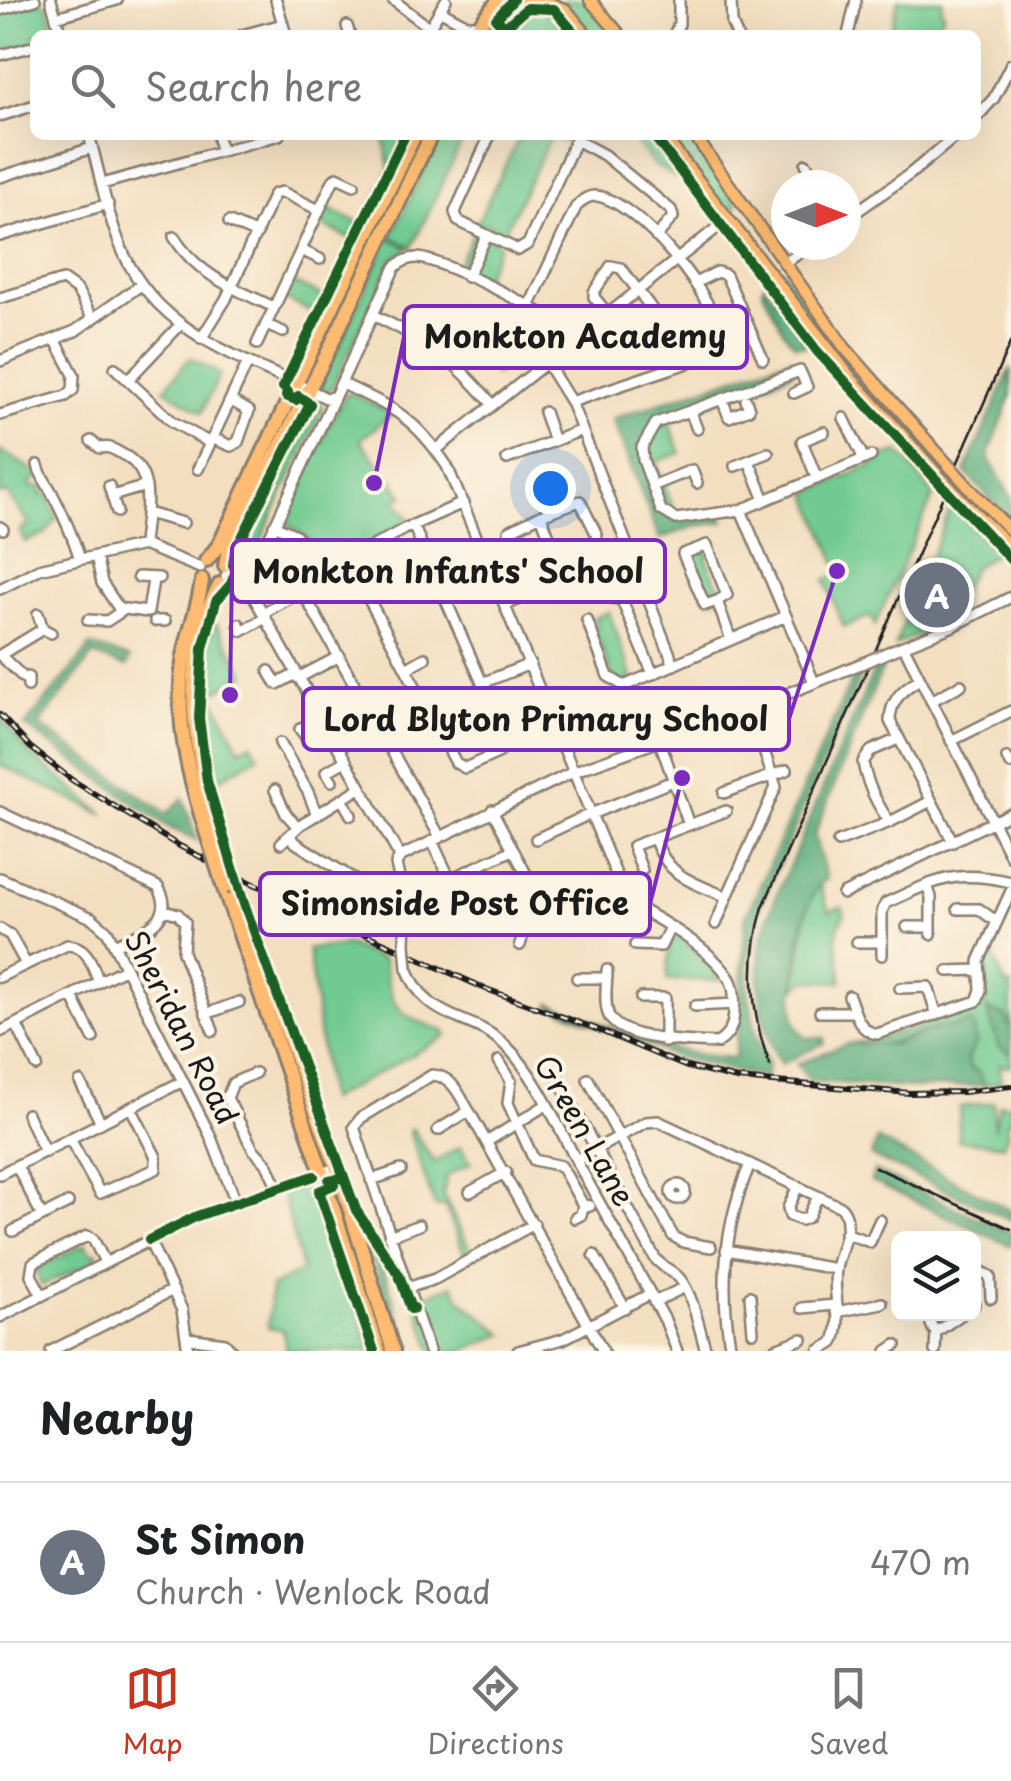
<!DOCTYPE html>
<html lang="en">
<head>
<meta charset="utf-8">
<style>
	body { margin:0; font-family:"Playpen Sans",sans-serif; background:#f6f6f6; color:#202124 }
	.controls { position:absolute; right:30px; bottom:30px; display:grid; overflow:hidden; border-radius:15px; box-shadow:0 10px 40px #0002 }
	.controls button { width:90px; height:90px; display:grid; place-items:center; padding:0; border:0; border-bottom:2px solid #e0e0e0; background:#fff; color:#202124; font:50px sans-serif }
	.compass { position:absolute; left:771px; top:170px; width:90px; height:90px; border-radius:50%; background:#fff; box-shadow:0 10px 40px #0002; rotate:90deg }
	.you { position:absolute; left:550px; top:488px; width:35px; height:35px; margin:-25px; border:8px solid #fff; border-radius:50%; background:#1a73e8; box-shadow:0 0 0 15px #1a73e833 }
	.badge { display:grid; place-items:center; width:65px; height:65px; border-radius:50%; background:#c8321e; color:#fff; font-size:32px; font-weight:700 }
	.pin { position:absolute; translate:-50% -50%; border:5px solid #fff; box-shadow:0 2px 10px #0006 }
	.list { margin:0; padding:0; list-style:none }
	h2 { display:flex; justify-content:space-between; align-items:center; height:130px; margin:0; padding:0 40px; font-size:42px }
	h2 small { font-size:32px; font-weight:400; color:#757577 }
	.list li { display:grid; grid-template-columns:65px 1fr auto; gap:30px; align-items:center; box-sizing:border-box; height:160px; padding:0 40px; border-top:2px solid #e0e0e0 }
	.list b { display:block; font-size:38px; white-space:nowrap }
	.list p { margin:0; font-size:32px; white-space:nowrap; color:#757577 }
	.list em { font-size:32px; font-style:normal; color:#757577 }
	.icon { flex:none; width:55px; height:55px; fill:none; stroke:currentColor; stroke-width:2; stroke-linecap:round; stroke-linejoin:round }
	.map { position:relative; flex:none; width:1011px; height:1351px; overflow:hidden }
	.search { position:absolute; background:#fff; box-shadow:0 10px 40px #0002; left:30px; right:30px; top:30px; height:110px; display:flex; align-items:center; gap:25px; box-sizing:border-box; padding:0 35px; border-radius:15px; color:#757577; font-size:38px }
	.sheet { height:290px; background:#fff }
	nav { display:flex; justify-content:space-around; align-items:center; box-sizing:border-box; height:140px; border-top:2px solid #e0e0e0; background:#fff; font-size:28px; color:#757577 }
	nav a { display:grid; justify-items:center; gap:5px }
	nav .on { color:#c8321e }
	.map>svg:first-child { display:block }
</style>
</head>
<body>
<div class="map">
<svg width="1011" height="1351" viewBox="0 0 1011 1351">
	<rect width="100%" height="100%" fill="#fcf5e5"/>
	<filter id="ink" filterUnits="userSpaceOnUse"><feTurbulence type="fractalNoise" baseFrequency=".01" numOctaves="2"/><feDisplacementMap in="SourceGraphic" scale="20" xChannelSelector="R" yChannelSelector="G"/><feConvolveMatrix kernelMatrix="1 2 1 2 8 2 1 2 1" color-interpolation-filters="sRGB"/></filter>
	<filter id="wash" filterUnits="userSpaceOnUse"><feTurbulence type="fractalNoise" baseFrequency=".0048" numOctaves="4" result="noise"/><feDisplacementMap in="SourceGraphic" scale="40" xChannelSelector="R" yChannelSelector="G"/><feGaussianBlur stdDeviation="2.25" result="paint"/><feColorMatrix in="noise" values="0 0 0 0 0 0 0 0 0 0 0 0 0 0 0 0 0 1.4 0 .05"/><feComposite in="paint" operator="in"/></filter>
	<g filter="url(#wash)">
		<rect width="100%" height="100%" fill="#f3dec0"/>
		<path fill="#71ca91" stroke="#467356" stroke-width="2.5" d="M564 0H585L614 35H591L573 11 561 2Z
			M898 0H943L941 10 944 12 939 26 929 23 914 35 907 31 890 35Z
			M41 1 48 5 55 35H35V43L0 53V12Z
			M530 9 555 11 574 35H501L516 16Z
			M387 135H411L325 310 316 324 390 168 384 138Z
			M441 135H465L412 247 391 237Z
			M520 135H576L575 139 570 137 568 143 551 136 502 237 496 235 497 230 485 224 482 228 476 225Z
			M629 135H652L690 185 654 165Z
			M668 135H689L736 199 737 206 726 211Z
			M324 207 361 224 353 240 317 223Z
			M474 231 500 244 483 279 457 267Z
			M389 238 409 248 393 259 332 388 326 392 319 388Z
			M782 269 871 388 866 391 785 283Z
			M290 281 325 297 317 314 282 298Z
			M486 310 540 338 520 355 505 340 509 332 484 321 476 339 493 351 505 345 516 358 495 375 466 343Z
			M190 358 220 374 202 412 164 389Z
			M346 393 355 395 392 414 360 440 403 495 396 501 412 522 329 564C319 558 317 547 308 539 299 530 288 528 282 518Z
			M313 398 322 405 321 412 247 570 239 573 233 566 236 549 298 432Z
			M668 419 681 453 656 462 676 515 668 516 643 460 644 438Z
			M0 450 36 472 38 476 30 484 32 487H43L41 495 48 494 57 518 46 533 25 542 20 531 29 524 6 492 0 495Z
			M899 452 934 495 875 625 870 616 844 627 825 580 840 572 808 493 876 463 879 457Z
			M952 505 996 553 973 568 945 623 895 645Z
			M704 550 710 555 706 557 719 588 723 587 721 596 709 600 704 595 706 593 694 562 690 563 691 555Z
			M609 612 633 679 622 683 613 677 594 629 597 626 594 618Z
			M211 624H216L246 674 212 694 240 749 251 743 259 756 211 784 209 737 202 714 203 676Z
			M0 717 29 753 105 815 0 765Z
			M819 883 829 911 842 907 845 914C828 938 843 957 841 982L806 980 796 989 807 904Z
			M675 935 701 955 722 980H667L670 938Z
			M347 945 383 960C393 1011 396 1014 444 1031L447 1036 328 1100 308 949Z
			M992 952 1006 986 1011 985V1028L1005 1016 987 1010 999 1047 1011 1054V1066L1000 1065 1001 1082 984 1085 978 1072 970 1068 967 1059 976 1044 969 1022C957 1026 947 1026 936 1028 898 1038 890 1049 846 1044L886 1037 986 1004V967Z
			M994 1102V1131L1000 1104 1011 1105V1121L1006 1124 1008 1132 1003 1145 958 1140 960 1107Z
			M412 1128 434 1162 460 1147 471 1163 447 1176 443 1195 472 1253 465 1256 445 1206 435 1207 409 1131Z
			M303 1185 318 1193 371 1351H286L283 1330 268 1327 271 1287 302 1270 282 1191Z
			M85 1244 93 1254 97 1252 96 1261 41 1286 36 1269Z
			M453 1285 461 1300 504 1334 463 1351H433L416 1303 422 1297Z"/>
		<path fill="#5cae7b" stroke="#3c654c" stroke-width="2.5" d="M764 284 810 345H795L784 332 762 289Z
			M791 358 794 373 656 423 642 447 668 516H722L724 522 695 526 660 539 612 419Z
			M1011 368V396L988 457 1011 497V521L965 472Z
			M91 646 130 658 127 667 93 655 39 725 167 814 183 798 197 840 170 828 25 726Z
			M884 664 814 835 827 879C800 892 792 987 794 1017 795 1025 800 1031 805 1038H824V1043L781 1064C762 1034 756 988 760 952 764 916 785 878 799 844 825 785 850 726 875 668Z
			M861 676 760 907 748 958V992L756 1034 768 1064 765 1078 673 1056 550 1006V1003C609 1026 671 1056 735 1058L746 916 853 677Z
			M987 1009 1005 1016 1011 1028V1054L999 1047Z
			M969 1022 974 1025 976 1044 967 1059 970 1068 978 1072 984 1085 911 1088 810 1081 797 1064 846 1044H894L941 1027 951 1028Z
			M877 1139 1011 1211V1220L871 1156Z
			M874 1171 1011 1233V1246L871 1181Z
			M376 1245 410 1351H401L369 1248Z"/>
	</g>
	<g filter="url(#ink)">
		<g fill="none" stroke-linecap="round" stroke-linejoin="round">
			<defs>
				<path id="minor" d="M51 0 61 35
					M276 0 286 35
					M393 0 430 28
					M731 0 732 24 737 35
					M0 10 35 0
					M441 11 467 25H479
					M56 17 117 0
					M347 26 350 35
					M242 35 283 24
					M425 35 446 0
					M674 35 679 24V0
					M848 35 856 0
					M0 55 35 46
					M0 116 35 105
					M976 118 994 98 1011 64
					M89 135C100 174 107 216 124 254 161 337 250 360 326 398L334 397
					M217 135 221 151
					M490 135 455 212 458 221 518 250 528 244 578 135
					M576 140 604 155 671 210 673 217 656 237
					M806 164 822 185
					M0 177 92 148
					M102 184 279 135
					M846 219 910 174 957 135
					M229 222 257 234
					M0 236 108 204
					M174 237C197 275 235 289 274 307
					M301 250 320 259
					M785 263 811 245
					M611 266 621 268 654 312 652 322 621 330 594 297V292Z
					M467 277 487 235
					M697 282 717 272 726 275 763 359
					M0 298 63 280 77 290 93 319
					M529 307 576 207C582 201 586 196 595 196 634 197 724 304 720 344L705 357 571 402
					M373 315C431 343 451 356 493 405
					M266 325 283 332
					M201 339 226 299 274 194 282 192 319 210
					M257 344 333 181 337 177 354 185
					M0 361 75 331 141 285
					M546 362 571 402 674 665
					M115 368 173 422 210 443
					M128 380 180 325
					M341 383C393 408 414 416 447 466L625 896 629 903C661 920 711 948 730 979 735 989 735 1000 734 1010 734 1024 730 1036 717 1043 691 1042 625 1041 610 1018 603 1006 607 983 607 970
					M794 393 807 387 800 371 656 423 642 447 643 460 661 510 676 519 741 510 871 456
					M722 399 729 417 749 409 746 400
					M690 411 697 429
					M544 412 554 441
					M0 415 66 396 73 390 74 375 56 341
					M844 418 864 459
					M212 438 231 446 238 442 249 411 230 400
					M91 441 100 448C111 446 112 449 122 454 158 472 145 513 143 545
					M436 450 727 220
					M507 459 582 430
					M749 461 765 500
					M38 465C41 478 48 484 53 495 64 516 73 537 80 559
					M735 466 768 453
					M198 469 248 362
					M817 479 802 441 824 432
					M109 486 117 512
					M652 486 692 470 697 483
					M112 496 146 486
					M741 510 814 682
					M147 513 183 523
					M541 515 509 531 523 569 528 570 594 543 597 535 580 501 541 515C549 537 558 559 566 581
					M274 525 296 535 316 563 336 567 404 529 463 503
					M0 527 3 529
					M96 556 102 583 120 610
					M348 560 456 763 465 768 498 753 504 747 502 740 487 694 413 525
					M226 576 247 585
					M138 577 159 578
					M247 585 395 267C401 262 408 258 416 258 436 257 517 299 537 311 550 319 562 329 573 341
					M247 585 400 857
					M0 589 39 569 143 545 200 568
					M613 599 620 596 653 674
					M717 601 727 595 707 545 683 554 705 605 717 601 731 640
					M505 605 629 555
					M148 612 153 580
					M263 613 302 591 440 837
					M38 614 43 629 51 633
					M88 620 107 621 125 609 148 612
					M587 620 608 676 624 686 786 616
					M155 621H165
					M239 624 242 631 265 618
					M904 647 1011 857
					M893 650 953 626 1011 597
					M0 655 43 629
					M0 655 24 678 28 677V686
					M406 669 425 658
					M269 671 277 684 296 674
					M298 678 340 656
					M920 679C903 688 890 701 890 721L953 842
					M482 683 530 664
					M931 701 961 685
					M306 737 300 729 319 716
					M659 739 689 825
					M898 739 871 751 863 762C866 782 878 807 890 822L931 801
					M951 741 1011 711
					M280 743 308 792 317 815
					M390 746 435 723
					M1007 758 1011 764
					M332 781 326 772 345 761
					M275 790 286 814 298 827
					M724 793 787 770
					M342 799 351 815
					M492 810 532 885 534 899 520 945
					M0 812 158 887C179 920 139 933 115 945
					M591 814 673 781
					M290 836 296 843 352 878
					M654 838C669 878 690 881 727 897L776 787 750 709
					M536 839 590 814
					M838 842 890 822
					M281 843 300 825 360 788
					M400 857 575 771 750 709 863 663
					M400 857 396 864 406 908 405 944
					M642 870 633 846 726 811
					M0 878 92 918 107 931 210 1135 236 1202
					M450 879 513 850
					M927 885 931 897V934
					M843 894 1011 813
					M958 909H979L997 922
					M164 910 178 914 185 922 183 952 213 1031
					M430 912 459 898 432 841
					M575 915 600 916V911L618 910 629 903
					M716 924 727 897
					M907 927H931
					M0 929 10 935 26 964
					M857 942H882
					M635 945 661 946 670 927
					M882 955V911L886 903C937 880 953 869 1011 882
					M407 968C428 1025 470 1011 506 1046 534 1072 557 1124 575 1158 604 1212 635 1266 665 1320L677 1351
					M948 971 978 970
					M0 977 67 945C88 945 92 965 99 982
					M577 978H607
					M900 988 928 987 937 1015
					M72 996 93 1038
					M849 996C855 1011 858 1031 877 1034L977 1001 981 990 979 961 1011 891
					M641 998H665V1042
					M695 1006 735 1004
					M820 1012H855
					M206 1014 239 1002
					M16 1024 37 1066
					M0 1032 126 968
					M499 1061 511 1081 508 1103 534 1160 561 1166 583 1205
					M255 1073 233 1083 227 1098 253 1149 267 1164 278 1188
					M556 1075 655 1258C662 1268 673 1270 680 1279 694 1297 699 1329 706 1351
					M588 1079 673 1236 683 1242 711 1247
					M80 1082 101 1123
					M27 1114 45 1152
					M438 1130 469 1111
					M70 1139 100 1193 156 1169V1157L131 1108
					M488 1141 546 1105
					M576 1160 646 1122 658 1121 841 1207C856 1223 839 1249 836 1269 832 1293 844 1321 833 1343
					M17 1166 42 1216
					M0 1174 181 1082
					M371 1180 401 1170
					M671 1192a7 7 0 1 1 14 0a7 7 0 1 1-14 0Z
					M798 1186 788 1208 790 1216 801 1220 808 1217 818 1196
					M470 1192 506 1172
					M575 1218 581 1215 583 1205 590 1206
					M13 1231 68 1203
					M845 1233 870 1242 880 1220
					M389 1236 419 1225
					M149 1240 182 1310 188 1351
					M726 1250 836 1269
					M594 1255 625 1308
					M974 1268 990 1276 991 1298
					M407 1288 435 1279 534 1224
					M42 1295 31 1275 33 1263 87 1236 93 1239 105 1262
					M750 1296 753 1332
					M654 1302 685 1287
					M974 1305V1304
					M802 1308 835 1305
					M836 1312 882 1303
					M927 1314 933 1329 939 1330 962 1314
					M0 1317 197 1216 336 1168
					M188 1338 225 1343 232 1351
					M775 1349 802 1339
					M51 1351 173 1290
					M429 1351 354 1127 361 1118 432 1075C453 1076 459 1095 469 1111L603 1351
					M518 1351 563 1339 650 1294
					M731 1351C719 1286 724 1225 750 1164
					M819 1351 833 1343
					M887 1351 896 1345
					M935 1351 936 1330"/>
				<path id="major" d="M590 0 620 35
					M545 1 566 10 587 35
					M663 135 852 379 941 478
					M694 135 845 348 942 458
					M973 492 1011 531
					M968 506 1011 547"/>
				<path id="highway" d="M471 35 499 0
					M491 35 520 5 541 1
					M206 561 219 545 415 135
					M225 566 228 549 325 358 431 135
					M202 580C199 607 187 634 183 662 174 725 191 785 210 844
					M219 841C196 760 175 662 220 584
					M224 888 322 1173 379 1351
					M236 893 340 1178 393 1351"/>
			</defs>
			<use href="#minor" stroke="#887d6e" stroke-width="14"/>
			<use href="#major" stroke="#887d6e" stroke-width="15"/>
			<use href="#highway" stroke="#887d6e" stroke-width="18"/>
			<use href="#minor" stroke="#fff" stroke-width="9"/>
			<use href="#major" stroke="#febb71" stroke-width="10"/>
			<use href="#highway" stroke="#febb71" stroke-width="12"/>
			<path stroke="#1c1c1c" stroke-width="2.5" d="M770 1065C750 1013 747 961 763 907L1011 341
				M875 1167 1011 1229"/>
			<defs>
				<path id="rail" d="M0 715 30 747 72 780 174 843 241 878 486 989 591 1027 687 1067 737 1079 910 1093 963 1092 1011 1086"/>
			</defs>
			<use href="#rail" stroke="#1c1c1c" stroke-width="6"/>
			<use href="#rail" stroke="#fcf5e5" stroke-width="2.5" stroke-dasharray="8" stroke-linecap="butt"/>
			<defs>
				<path id="minor-bridge" d="M863 663 893 650
					M405 944 407 968"/>
				<path id="major-bridge" d="M942 458 973 492
					M941 478 968 506"/>
				<path id="highway-bridge" d="M219 841 236 893
					M210 844 224 888"/>
			</defs>
			<use href="#minor-bridge" stroke="#887d6e" stroke-width="14" stroke-linecap="butt"/>
			<use href="#major-bridge" stroke="#887d6e" stroke-width="15" stroke-linecap="butt"/>
			<use href="#highway-bridge" stroke="#887d6e" stroke-width="18" stroke-linecap="butt"/>
			<use href="#minor-bridge" stroke="#fff" stroke-width="9"/>
			<use href="#major-bridge" stroke="#febb71" stroke-width="10"/>
			<use href="#highway-bridge" stroke="#febb71" stroke-width="12"/>
			<defs>
				<path id="cycleway" d="M513 0 496 19 505 27 527 8 554 9 576 35
					M405 135 283 387 288 392 286 396 296 400 298 396 310 404 235 551 233 565 236 571 231 584 216 601 203 648 199 718 207 781 243 901 356 1210 399 1275 411 1309 414 1308
					M653 135 817 351 1011 560
					M340 1178 334 1180V1185L329 1180 331 1186 319 1191 374 1351
					M149 1240 197 1216 314 1176"/>
			</defs>
			<use href="#cycleway" stroke="#fcf5e5" stroke-width="16"/>
			<use href="#cycleway" stroke="#1b5e20" stroke-width="10"/>
		</g>
	</g>
	<g text-anchor="middle" dominant-baseline="central" stroke-width="8" stroke-linejoin="round" paint-order="stroke">
		<g font-size="30" fill="#1c1c1c" stroke="#fcf5e5">
			<text transform="translate(183 1027) rotate(63)">Sheridan Road</text>
			<text transform="translate(586 1130) rotate(60)">Green Lane</text>
		</g>
	</g>
	<path fill="none" stroke="#7b2cbf" stroke-width="4" d="M374 483L404 337M230 695L232 571M837 571L789 719M682 778L650 904"/>
	<g fill="#7b2cbf" stroke="#fcf5e5" stroke-width="4">
		<circle cx="374" cy="483" r="10"/>
		<circle cx="230" cy="695" r="10"/>
		<circle cx="837" cy="571" r="10"/>
		<circle cx="682" cy="778" r="10"/>
	</g>
	<g fill="#fcf5e5" stroke="#7b2cbf" stroke-width="4">
		<rect x="404" y="306" width="343" height="62" rx="10"/>
		<rect x="232" y="540" width="433" height="62" rx="10"/>
		<rect x="303" y="688" width="486" height="62" rx="10"/>
		<rect x="260" y="873" width="390" height="62" rx="10"/>
	</g>
	<g font-size="32" text-anchor="middle" font-weight="bold" fill="#1c1c1c">
		<text x="575" y="348">Monkton Academy</text>
		<text x="448" y="583">Monkton Infants' School</text>
		<text x="546" y="731">Lord Blyton Primary School</text>
		<text x="455" y="915">Simonside Post Office</text>
	</g>
</svg>
<div class="controls">
<button><svg class="icon" aria-label="layers" viewBox="0 0 24 24"><path d="M12 4l9 5-9 5-9-5zM3 14l9 5 9-5"/></svg></button>
</div>
<svg class="compass" viewBox="-18 -18 36 36"><path d="M0-13l5 13h-10z" fill="#e53935"/><path d="M0 13l5-13h-10z" fill="#757577"/></svg>
<div class="you"></div>
<div class="pin badge" style="left:937px;top:595px;background:#6b7280">A</div>
<div class="search"><svg class="icon" aria-label="search" viewBox="0 0 24 24"><circle cx="10" cy="10" r="6"/><path d="M15 15l6 6"/></svg>Search here</div>
</div>
<section class="sheet">
<h2>Nearby<small></small></h2>
<ul class="list">
<li><span class="badge" style="background:#6b7280">A</span><div><b>St Simon</b><p>Church · Wenlock Road</p></div><em>470 m</em></li>
</ul>
</section>
<nav>
<a class="on"><svg class="icon" aria-label="map" viewBox="0 0 24 24"><path d="M3 6l6-2 6 2 6-2v14l-6 2-6-2-6 2zM9 4v14M15 6v14"/></svg>Map</a>
<a><svg class="icon" aria-label="directions" viewBox="0 0 24 24"><path d="M12 3l9 9-9 9-9-9zM9 14v-3h6M13 9l2 2-2 2"/></svg>Directions</a>
<a><svg class="icon" aria-label="saved" viewBox="0 0 24 24"><path d="M7 4h10v16l-5-4-5 4z"/></svg>Saved</a>
</nav>
</body>
</html>
